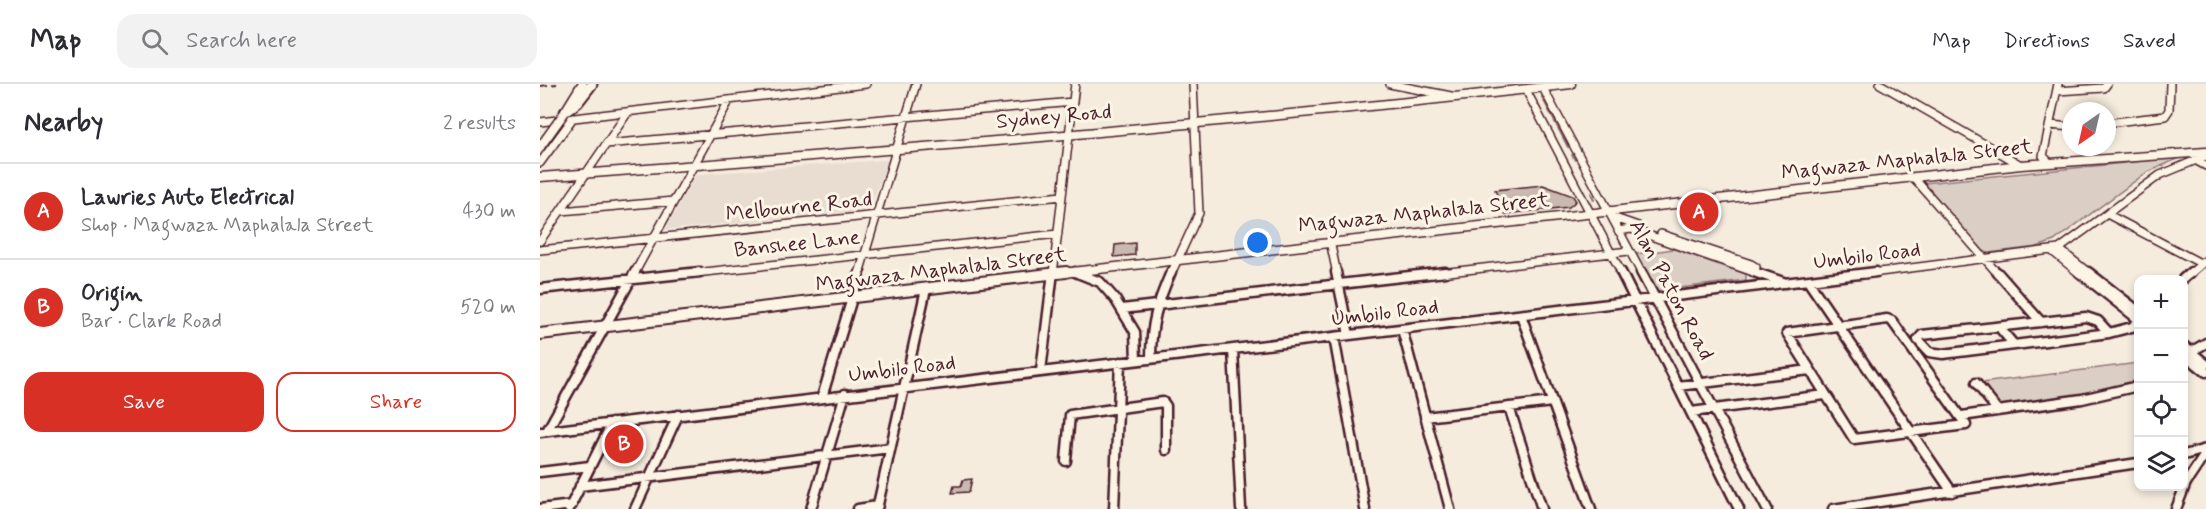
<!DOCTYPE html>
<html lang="en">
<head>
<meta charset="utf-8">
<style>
	body { margin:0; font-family:Mynerve,sans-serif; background:#f2f2f3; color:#2b2b33 }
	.controls { position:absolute; right:18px; bottom:18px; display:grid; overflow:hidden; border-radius:12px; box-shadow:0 3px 9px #0003 }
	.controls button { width:54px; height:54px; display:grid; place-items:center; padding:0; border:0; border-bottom:2px solid #e1e1e2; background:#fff; color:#2b2b33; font:30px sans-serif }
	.compass { position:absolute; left:1522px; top:18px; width:54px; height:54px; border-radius:50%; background:#fff; box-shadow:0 3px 9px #0003; rotate:214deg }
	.you { position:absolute; left:718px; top:159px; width:21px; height:21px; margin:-15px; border:4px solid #fff; border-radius:50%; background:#1a73e8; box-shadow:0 0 0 9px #1a73e833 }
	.badge { display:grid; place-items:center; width:39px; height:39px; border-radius:50%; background:#d93025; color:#fff; font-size:20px; font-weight:700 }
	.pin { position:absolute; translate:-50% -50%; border:3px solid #fff; box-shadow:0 2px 6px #0006 }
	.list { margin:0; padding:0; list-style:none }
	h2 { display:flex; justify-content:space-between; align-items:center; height:78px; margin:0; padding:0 24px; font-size:26px }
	h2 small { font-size:20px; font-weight:400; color:#7c7c81 }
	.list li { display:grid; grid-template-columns:39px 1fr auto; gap:18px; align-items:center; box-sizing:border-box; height:96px; padding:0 24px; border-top:2px solid #e1e1e2 }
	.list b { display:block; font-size:22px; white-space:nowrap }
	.list p { margin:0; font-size:20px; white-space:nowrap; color:#7c7c81 }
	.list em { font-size:20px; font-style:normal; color:#7c7c81 }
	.actions { display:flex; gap:12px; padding:18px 24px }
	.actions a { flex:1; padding:14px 0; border:2px solid #d93025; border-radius:18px; text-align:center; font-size:21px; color:#d93025 }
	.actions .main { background:#d93025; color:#fff }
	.icon { flex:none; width:33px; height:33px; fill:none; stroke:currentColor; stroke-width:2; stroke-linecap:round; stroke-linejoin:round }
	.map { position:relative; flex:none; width:1666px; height:425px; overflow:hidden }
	header { display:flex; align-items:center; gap:36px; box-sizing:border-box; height:84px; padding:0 30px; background:#fff; border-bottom:2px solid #e1e1e2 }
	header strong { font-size:28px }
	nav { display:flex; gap:33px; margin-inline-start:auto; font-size:21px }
	.search { width:420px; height:54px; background:#f2f2f3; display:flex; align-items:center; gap:15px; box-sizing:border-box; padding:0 21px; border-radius:18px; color:#7c7c81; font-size:22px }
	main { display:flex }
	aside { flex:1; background:#fff }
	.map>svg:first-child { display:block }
</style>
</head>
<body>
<header>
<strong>Map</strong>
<div class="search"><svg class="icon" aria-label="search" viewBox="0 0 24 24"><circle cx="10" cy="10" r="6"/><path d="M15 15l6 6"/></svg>Search here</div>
<nav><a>Map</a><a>Directions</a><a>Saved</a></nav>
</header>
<main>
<aside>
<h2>Nearby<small>2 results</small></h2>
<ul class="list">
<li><span class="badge">A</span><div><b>Lawries Auto Electrical</b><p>Shop · Magwaza Maphalala Street</p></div><em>430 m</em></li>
<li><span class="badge">B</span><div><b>Origin</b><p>Bar · Clark Road</p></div><em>520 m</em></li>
</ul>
<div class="actions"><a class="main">Save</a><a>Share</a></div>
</aside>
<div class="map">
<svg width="1666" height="425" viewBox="0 0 1666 425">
	<rect width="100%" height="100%" fill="#f5ecde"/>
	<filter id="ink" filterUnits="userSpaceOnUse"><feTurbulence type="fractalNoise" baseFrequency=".0167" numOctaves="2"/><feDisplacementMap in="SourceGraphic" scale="12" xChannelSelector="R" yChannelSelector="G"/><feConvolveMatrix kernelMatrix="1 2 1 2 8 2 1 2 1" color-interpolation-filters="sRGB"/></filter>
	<g filter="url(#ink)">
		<path fill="#e8ddd0" d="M344 76 348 77 329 126 125 146 154 93 161 90Z"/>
		<path fill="#dbcec4" stroke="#927678" stroke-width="1.5" d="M1634 74 1637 75 1606 89 1514 157 1497 163 1448 169 1441 166 1384 99Z
			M1134 165 1206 190V196L1115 207 1096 170Z
			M1598 279V300L1461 325 1441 299Z"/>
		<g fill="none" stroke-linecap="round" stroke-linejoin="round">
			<path stroke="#8c6e70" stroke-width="2" d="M1002 13 1028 63
				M1032 71 1035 76
				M1051 109 1054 116"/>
		</g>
		<path fill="#cab9b1" stroke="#4a1f2b" stroke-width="1.5" d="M1003 101 1033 112 1036 117 1029 123 965 130 955 106Z
			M595 159V171L574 173 575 161Z
			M432 395 429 408 412 409 414 402H421L423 396Z"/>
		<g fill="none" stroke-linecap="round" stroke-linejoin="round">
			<defs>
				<path id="minor-far1" d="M850 0 911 12
					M1340 0 1481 81
					M1003 4 1102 190
					M986 6 1082 190
					M1517 7 1564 4 1567 0
					M0 38 326 0
					M1567 39 1625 32 1629 26 1630 0
					M1510 41 1531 43
					M66 60 533 18
					M1655 76 1666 82
					M1509 78 1503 72 1518 0
					M0 79 33 34
					M1374 94 1458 190
					M21 127 134 117
					M1567 130 1662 180
					M1072 133 1098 142
					M1078 147 1091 145 1219 190
					M1121 150 1211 180 1216 183 1215 188
					M0 157 88 28
					M790 157 797 190
					M1519 165 1550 190
					M0 166 522 112
					M1512 167 1540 190
					M535 188 539 190
					M94 190 189 17
					M146 190 518 150
					M319 190 376 0
					M513 190 535 0
					M631 190 659 129 653 0
					M892 190 1089 167
					M1324 190 1519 165 1620 91 1666 72
					M1650 190 1666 176"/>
				<path id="minor" d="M535 188 560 198 575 215 595 248 596 276
					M796 188 809 251
					M1081 188 1199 425
					M1101 188 1227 425
					M1214 188 1246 199
					M1457 188 1501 238
					M1539 188 1598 235
					M1548 188 1598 227
					M1643 195 1651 188
					M1268 197 1412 408
					M0 205 160 188
					M582 225 905 188
					M981 231 1051 425
					M1546 233 1558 237 1569 249 1403 270 1389 268 1378 256 1382 251Z
					M1347 235 1352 237 1426 341 1314 355 1247 249Z
					M1459 243 1474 261
					M862 245 910 425
					M1569 249 1592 243 1598 238
					M794 253 825 425
					M1644 262 1666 280
					M693 265 701 425
					M1649 269 1666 259
					M1644 270 1666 288
					M611 274C611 239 617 220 631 188
					M501 287 513 188
					M1436 299 1458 327
					M1138 302 1270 286
					M282 313 320 188
					M969 323 1002 425
					M1151 328 1285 311
					M1422 332 1542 315 1598 302
					M885 333 1012 318
					M7 347 95 188
					M0 348 1336 188
					M1644 371 1666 365
					M526 377 530 331 623 318 626 322V366
					M0 388 50 382
					M40 402 350 364
					M0 425 32 421
					M29 425 72 339
					M95 425 138 331
					M271 425 305 310
					M318 425 337 422
					M337 425 386 205
					M574 425 580 278
					M1293 425 1598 379
					M1636 425 1646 399 1666 369"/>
				<path id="major-far1" d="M26 26 42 0
					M0 93C344 67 688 40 1031 0
					M514 190 1481 81 1666 68"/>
				<path id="major" d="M0 250 526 188"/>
				<path id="highway" d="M25 28 38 18 52 0"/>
			</defs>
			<use href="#minor-far1" stroke="#4a1f2b" stroke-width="10"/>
			<use href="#minor" stroke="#4a1f2b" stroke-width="13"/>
			<use href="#major-far1" stroke="#4a1f2b" stroke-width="11"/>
			<use href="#major" stroke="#4a1f2b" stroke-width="14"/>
			<use href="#highway" stroke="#4a1f2b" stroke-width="13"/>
			<use href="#minor-far1" stroke="#fcf5e5" stroke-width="7"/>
			<use href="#minor" stroke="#fcf5e5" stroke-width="8"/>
			<use href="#major-far1" stroke="#fcf5e5" stroke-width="8"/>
			<use href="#major" stroke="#fcf5e5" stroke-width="10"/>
			<use href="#highway" stroke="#fcf5e5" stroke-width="9"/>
			<path stroke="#4a1f2b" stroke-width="2" stroke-dasharray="8 4" stroke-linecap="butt" d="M0 2 17 0"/>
			<defs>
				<path id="major-bridge" d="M0 63 25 28"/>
			</defs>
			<use href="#major-bridge" stroke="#4a1f2b" stroke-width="11" stroke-linecap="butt"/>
			<use href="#major-bridge" stroke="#fcf5e5" stroke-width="8"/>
		</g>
	</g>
	<g text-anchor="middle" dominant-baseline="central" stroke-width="6" stroke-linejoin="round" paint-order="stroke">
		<g font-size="21" fill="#4a1f2b" stroke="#fcf5e5">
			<text transform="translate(514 33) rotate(-5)">Sydney Road</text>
			<text transform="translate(1367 76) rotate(-6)">Magwaza Maphalala Street</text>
			<text transform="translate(259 123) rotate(-6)">Melbourne Road</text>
			<text transform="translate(884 129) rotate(-6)">Magwaza Maphalala Street</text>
			<text transform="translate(257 160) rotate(-6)">Banshee Lane</text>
			<text transform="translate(1327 172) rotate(-7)">Umbilo Road</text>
			<text transform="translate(401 186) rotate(-7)">Magwaza Maphalala Street</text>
			<text transform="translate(1131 206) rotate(62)">Alan Paton Road</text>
			<text transform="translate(845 229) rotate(-7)">Umbilo Road</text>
			<text transform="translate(362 285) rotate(-7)">Umbilo Road</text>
		</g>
	</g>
</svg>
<div class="controls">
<button>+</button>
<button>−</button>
<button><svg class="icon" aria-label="locate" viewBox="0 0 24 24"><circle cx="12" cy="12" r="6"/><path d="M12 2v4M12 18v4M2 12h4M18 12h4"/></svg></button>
<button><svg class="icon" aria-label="layers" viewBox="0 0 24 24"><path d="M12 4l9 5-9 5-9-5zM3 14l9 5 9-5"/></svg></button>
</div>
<svg class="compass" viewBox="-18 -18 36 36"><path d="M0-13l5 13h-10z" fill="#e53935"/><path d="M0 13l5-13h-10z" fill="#7c7c81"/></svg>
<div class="you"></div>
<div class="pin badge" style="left:1159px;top:128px">A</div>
<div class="pin badge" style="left:84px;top:360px">B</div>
</div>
</main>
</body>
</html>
